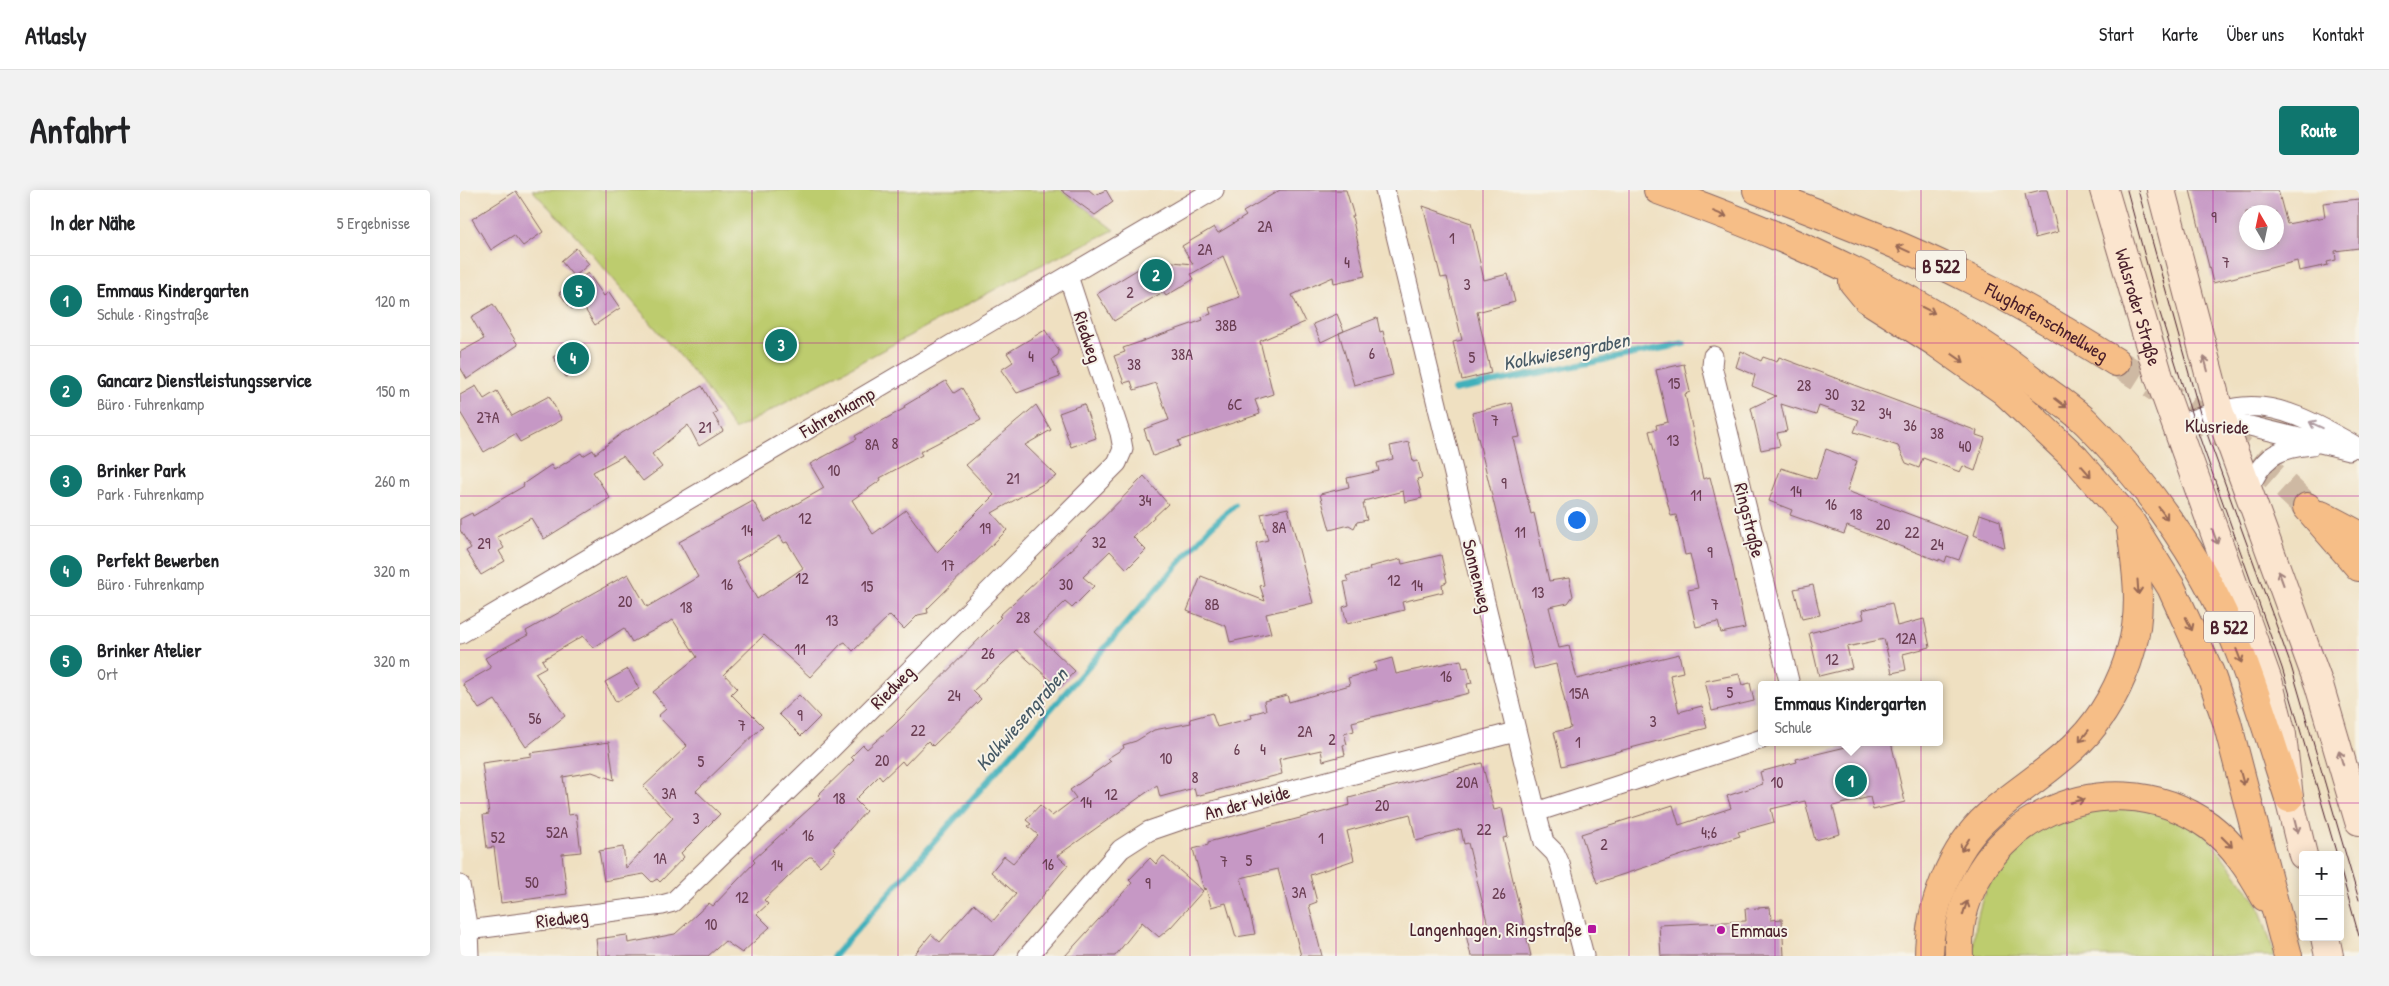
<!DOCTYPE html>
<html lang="de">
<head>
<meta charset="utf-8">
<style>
	body { margin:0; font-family:"Patrick Hand",sans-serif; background:#f2f2f2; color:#202124 }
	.controls { position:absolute; right:15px; bottom:15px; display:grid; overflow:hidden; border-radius:5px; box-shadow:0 2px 12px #0003 }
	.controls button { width:45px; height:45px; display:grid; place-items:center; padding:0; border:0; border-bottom:1px solid #e0e0e0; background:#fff; color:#202124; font:25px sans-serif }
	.compass { position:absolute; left:1779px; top:15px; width:45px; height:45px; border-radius:50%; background:#fff; box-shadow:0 2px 12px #0003; rotate:351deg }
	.you { position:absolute; left:1116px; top:329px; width:18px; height:18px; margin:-12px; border:4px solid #fff; border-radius:50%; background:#1a73e8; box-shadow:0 0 0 8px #1a73e833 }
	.badge { display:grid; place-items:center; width:32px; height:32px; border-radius:50%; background:#0f766e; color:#fff; font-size:16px; font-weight:700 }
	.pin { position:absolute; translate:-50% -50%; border:2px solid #fff; box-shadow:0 1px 5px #0006 }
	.popup { position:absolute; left:1298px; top:491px; width:185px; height:65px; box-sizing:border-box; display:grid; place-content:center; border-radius:5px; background:#fff; filter:drop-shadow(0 1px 4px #0005); font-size:16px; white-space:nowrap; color:#757577 }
	.popup b { font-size:19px; color:#202124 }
	.popup::after { content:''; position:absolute; left:50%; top:100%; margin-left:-10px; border:10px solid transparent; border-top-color:#fff }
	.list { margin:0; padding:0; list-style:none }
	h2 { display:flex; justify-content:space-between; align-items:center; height:65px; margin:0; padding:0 20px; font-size:21px }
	h2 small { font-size:16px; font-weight:400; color:#757577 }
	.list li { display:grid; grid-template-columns:32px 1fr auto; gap:15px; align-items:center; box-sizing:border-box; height:90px; padding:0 20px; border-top:1px solid #e0e0e0 }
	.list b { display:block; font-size:19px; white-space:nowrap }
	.list p { margin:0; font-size:16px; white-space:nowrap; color:#757577 }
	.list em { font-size:16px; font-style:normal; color:#757577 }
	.map { position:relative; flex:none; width:1899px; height:766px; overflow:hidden; border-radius:5px }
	header { display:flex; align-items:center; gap:30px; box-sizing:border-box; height:70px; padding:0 25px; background:#fff; border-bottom:1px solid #e0e0e0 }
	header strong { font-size:24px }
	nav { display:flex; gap:28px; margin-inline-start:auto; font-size:18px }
	.intro { display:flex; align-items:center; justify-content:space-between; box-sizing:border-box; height:120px; padding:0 30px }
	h1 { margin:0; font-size:35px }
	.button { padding:12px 22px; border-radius:5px; background:#0f766e; color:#fff; font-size:18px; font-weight:700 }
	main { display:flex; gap:30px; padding:0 30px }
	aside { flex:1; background:#fff; border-radius:5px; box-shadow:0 2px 12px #0003 }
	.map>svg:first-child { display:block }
</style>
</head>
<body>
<header>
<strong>Atlasly</strong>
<nav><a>Start</a><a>Karte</a><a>Über uns</a><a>Kontakt</a></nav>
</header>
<div class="intro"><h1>Anfahrt</h1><a class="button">Route</a></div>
<main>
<aside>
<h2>In der Nähe<small>5 Ergebnisse</small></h2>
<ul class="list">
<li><span class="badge">1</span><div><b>Emmaus Kindergarten</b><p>Schule · Ringstraße</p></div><em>120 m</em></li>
<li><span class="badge">2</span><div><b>Gancarz Dienstleistungsservice</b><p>Büro · Fuhrenkamp</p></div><em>150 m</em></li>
<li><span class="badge">3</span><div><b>Brinker Park</b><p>Park · Fuhrenkamp</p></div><em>260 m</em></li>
<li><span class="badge">4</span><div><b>Perfekt Bewerben</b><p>Büro · Fuhrenkamp</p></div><em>320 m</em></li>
<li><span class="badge">5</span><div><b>Brinker Atelier</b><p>Ort</p></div><em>320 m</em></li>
</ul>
</aside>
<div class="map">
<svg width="1899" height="766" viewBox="0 0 1899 766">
	<rect width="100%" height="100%" fill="#f7f3e8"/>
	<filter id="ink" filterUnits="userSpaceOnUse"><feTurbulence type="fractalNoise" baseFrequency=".02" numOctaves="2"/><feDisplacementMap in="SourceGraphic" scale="10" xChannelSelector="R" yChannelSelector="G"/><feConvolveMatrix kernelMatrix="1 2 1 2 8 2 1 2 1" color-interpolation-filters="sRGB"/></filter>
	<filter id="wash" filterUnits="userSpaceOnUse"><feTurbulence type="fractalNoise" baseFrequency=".0096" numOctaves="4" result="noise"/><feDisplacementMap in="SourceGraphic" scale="20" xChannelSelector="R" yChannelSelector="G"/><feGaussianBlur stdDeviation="1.12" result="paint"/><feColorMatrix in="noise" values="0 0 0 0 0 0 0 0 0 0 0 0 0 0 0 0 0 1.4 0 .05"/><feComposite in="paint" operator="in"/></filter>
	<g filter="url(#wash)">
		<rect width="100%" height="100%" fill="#efe0c1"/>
		<path fill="#bdcc6e" stroke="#84764c" d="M72 0H601L654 40 569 81 275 240 244 195 119 49Z
			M1618 619H1689L1745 643 1798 714 1815 766H1513C1514 725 1527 678 1561 651 1578 638 1600 629 1618 619Z"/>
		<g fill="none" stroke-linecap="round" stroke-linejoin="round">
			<path stroke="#40b0bb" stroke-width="6" d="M994 200 1224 154
				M374 766 750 338 775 315"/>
		</g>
		<g id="blocks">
			<path fill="#c698c5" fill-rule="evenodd" d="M601 0H629L635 5 646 0 653 12 635 25Z
				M820 0H886L894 26H892L905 86 874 93 873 87 832 105 845 132 800 151 813 204 795 210 800 224 718 251 720 256 693 266 684 239 709 230 696 193 674 200 671 191 664 193 654 166 665 162 663 158 743 130 742 127 751 124 749 118 780 107 763 66 731 84 734 89 706 106 703 102 654 131 637 104 693 70 733 74 722 56 754 37 758 43 786 26 783 22Z
				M1581 0H1587L1598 42 1575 48 1565 4Z
				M1730 0H1818L1827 34 1865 27 1863 13 1899 9V58L1875 61 1876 70 1867 72 1868 75 1839 81 1837 71 1753 93ZM1786 22H1816V52H1786Z
				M56 1 83 42 63 56 54 45 31 60 12 29Z
				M963 16 1011 33 1024 90 1048 84 1055 112 1017 122 1031 183 1002 190 993 152 1002 150 987 87 981 88Z
				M116 58 129 74 114 87 101 71Z
				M128 83 144 106 149 102 160 118 135 135 121 113 112 119 99 103Z
				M33 114 58 155 7 189 0 177V162L24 149 11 127Z
				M877 124 884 141 861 152 853 134Z
				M917 128 920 142 923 141 933 185 894 195 879 143Z
				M585 140 599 161 598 165 592 169 600 187 557 203 541 180 553 172 547 163Z
				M115 154 128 175 106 187 93 167Z
				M1281 161 1301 171 1303 167 1317 172 1319 167 1517 241 1516 245 1525 248 1515 281 1503 276 1500 282 1463 268 1459 278 1446 273 1438 256 1394 242 1399 230 1359 216 1356 225 1321 214 1327 241 1317 243 1320 256 1301 260 1291 218 1316 206 1292 196 1295 185 1276 177Z
				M1224 174 1230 202 1225 204 1243 289 1250 287 1272 374 1285 438 1261 443 1258 432 1236 437 1228 400 1238 398 1230 364 1225 365 1216 325 1211 326 1189 241 1197 239 1196 235 1208 232 1196 180Z
				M486 191 494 203 502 198 521 230 460 262 462 265 420 288 421 290 392 310 413 344 446 320 477 362 534 305 506 275 576 215 591 240 565 255 597 286 532 323 547 340 467 419 468 423 458 425 444 439 430 425 393 461 385 452 381 454 350 487 304 445 264 484 277 498 271 504 303 536 236 601 260 624 221 663 224 667 200 692 197 689 192 692 184 684 144 691 139 661 163 657 166 678 213 628 183 597 227 556 198 526 206 519 193 502 237 467 213 430 172 452 164 438 133 458 123 446 82 470 86 477 75 483 105 526 66 557 35 510 19 519 3 494 31 478 25 468 68 445 66 441 168 384 187 417 238 387 219 352 293 311 305 332 364 298 350 274 397 249 395 246 445 218 444 216ZM320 346 324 353 327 352 343 378 297 409 276 372Z
				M16 196 24 209 37 201 52 226 89 206 102 230 60 252 55 244 24 262 0 222V205Z
				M242 196 257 222 253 224 263 241 239 256 228 235 192 264 202 277 183 291 163 266 133 282 150 308 84 349 71 328 37 347 44 358 39 361 45 371 21 385 6 361 11 358 0 340V329L12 323 13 326 64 296 63 294 91 275 94 280 121 263 123 266 133 260 135 264 162 243Z
				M1052 213 1060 247 1053 248 1071 324 1074 323 1089 391 1109 388 1113 406 1108 413 1089 417 1099 458 1109 456 1117 489 1219 464 1223 482 1210 485 1219 522 1242 516 1247 538 1102 576 1094 542 1111 538 1096 474 1074 479 1012 223Z
				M624 214 636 248 611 257 599 223Z
				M949 252 953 272 958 271 962 288 957 289 962 308 945 312 943 301 904 311 905 314H903L907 330 897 332 894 338 889 335 870 340 860 304 889 297 887 288 919 281 917 273 933 269 930 256Z
				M1366 259 1397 271 1387 301 1508 346 1499 370 1487 366 1485 372 1479 369V371L1387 336 1384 344 1330 325 1332 320 1309 311 1321 278 1356 289Z
				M684 286 708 314 673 347 686 360 667 379 650 361 623 387 634 396 612 418 605 412 574 442 615 481 599 498 557 460 513 501 521 509 473 556 468 551 445 575 442 571 422 590 419 586 395 610 406 621 373 658 376 661 360 676 352 667H349L304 710 308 714 297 724 310 737 282 763 265 751 248 766H138L136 749 167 745 168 753 215 744 249 713 253 716 295 672 293 670 361 608 358 605 394 570 391 567 403 555 407 559 433 536 541 427 539 426 622 349Z
				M828 318 853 413 806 424 811 443 770 452 766 436 727 421 741 386 805 411 800 396 804 395 796 353 808 350 801 324Z
				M1520 324 1540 331 1545 358 1514 345Z
				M981 365 987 392 982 394 983 402 942 412 944 420 887 434 883 417 889 415 884 392 888 391 886 386 910 380 909 377 941 369 942 374Z
				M1353 395 1360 425 1342 429 1334 399Z
				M1432 413 1437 436 1464 429 1470 457 1443 464 1446 480 1432 483 1424 449 1387 457 1392 478 1359 486 1349 443 1404 429 1402 420Z
				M932 468 936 484 1001 470 1003 478 1008 477 1012 493 1007 494 1009 503 892 532 894 541 884 544 887 554 883 555 885 565 863 571 861 560 819 569 822 584 736 606 734 598 700 607 697 595 597 666 608 675 533 766H453L471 744 480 752 514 714 533 731 556 704 531 682 544 666 553 673 578 645 568 636 571 634 566 630 580 615 592 626 616 608 610 600 651 571 648 568 664 558 663 555 676 551 694 540 731 533 730 529 752 523 757 537 792 528 791 524 806 520 804 511 827 505 829 512 890 495 888 488 916 480 914 473Z
				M168 479 179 499 156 512 145 492Z
				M1279 484 1282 495 1290 493 1294 511 1252 521 1245 491Z
				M339 505 360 527 341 546 319 524Z
				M149 552 154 590 132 582 103 587 108 625 116 624 121 662 102 664 107 704 41 713 34 657 27 658 23 625 29 624 22 573 72 566 70 563Z
				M1397 552H1431L1445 612 1413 620 1410 607 1373 616 1380 644 1355 650 1345 611 1311 619 1314 632 1278 642 1280 646 1137 693 1121 644 1213 615 1219 635 1271 618 1267 606 1303 594 1300 582 1337 572 1336 569 1398 554Z
				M1022 573 1034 620 1042 618 1048 647 1043 648 1071 766H1011L1006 745 1029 740 1008 653 1004 654 1001 639 956 651 950 624 887 641 894 670 850 685 857 712 849 715 862 766H841L818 679 781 688 795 744 776 747 766 713 751 717 746 698 744 700 733 659 748 655V652L890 615 889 608Z
				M703 666 743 701 711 737 699 747 682 732 655 766H605L672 693 669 690 690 668 696 674Z
				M1310 717 1311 730 1322 729 1324 766H1201L1199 735 1286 731 1285 719Z"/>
		</g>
	</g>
	<g filter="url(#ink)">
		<use href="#blocks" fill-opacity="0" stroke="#846360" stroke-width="1"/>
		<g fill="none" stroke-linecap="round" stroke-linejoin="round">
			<path stroke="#ceb9a3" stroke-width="28" stroke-dasharray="28 14" stroke-linecap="butt" d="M1656 172C1724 215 1790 260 1847 317"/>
			<defs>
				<path id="street" d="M925 0 1076 622 1084 652 1095 663 1100 674 1124 766
					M1253 166 1252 176 1330 495
					M1716 235C1738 228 1760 219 1783 217 1824 213 1865 239 1899 258
					M1754 235 1790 236 1889 260
					M1788 302C1801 268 1816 258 1852 255
					M0 444 754 0
					M1076 622 1302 549
					M0 695 8 740 9 766
					M8 740 202 715 213 712 370 560 657 273 663 259 660 243 608 86
					M568 766 661 659 689 641 730 627 1055 542"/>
				<g id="secondary">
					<path id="s1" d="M1644 0 1699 187 1809 494 1822 545 1829 608 1843 665"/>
					<path d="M1701 0 1759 221 1859 495 1899 631"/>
					<path d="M1865 747 1869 766"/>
				</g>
				<g id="highway">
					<path d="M1198 0C1332 48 1467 107 1580 196 1595 208 1613 219 1627 233 1670 276 1709 326 1740 379 1781 449 1804 531 1829 608"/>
					<path id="s2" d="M1297 0C1370 28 1444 55 1514 91 1563 115 1609 143 1656 172"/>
					<path d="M1393 92 1407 109 1475 152 1544 201 1616 269 1670 331 1711 397 1750 483 1767 532 1828 766"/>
					<path d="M1847 317 1899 377"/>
					<path d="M1861 325 1899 345"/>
					<path d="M1469 766C1469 718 1491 659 1528 626 1557 600 1592 580 1619 552 1643 528 1662 493 1671 460 1683 420 1677 381 1671 340"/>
					<path d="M1499 766C1493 637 1646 561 1749 636 1774 655 1790 680 1805 707"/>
				</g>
			</defs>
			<use href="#street" stroke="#846360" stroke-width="21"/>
			<use href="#secondary" stroke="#846360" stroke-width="30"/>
			<use href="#highway" stroke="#846360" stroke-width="30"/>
			<use href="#street" stroke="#fff" stroke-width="19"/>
			<use href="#secondary" stroke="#fbe5cf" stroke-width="28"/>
			<use href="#highway" stroke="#f6be87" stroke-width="28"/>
			<path stroke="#4a1f2b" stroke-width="1" d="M1667 0 1700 123 1733 229 1822 478 1877 665
				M1678 0 1741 227 1831 476 1899 710
				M1880 678 1899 746"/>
		</g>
		<defs><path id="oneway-shaft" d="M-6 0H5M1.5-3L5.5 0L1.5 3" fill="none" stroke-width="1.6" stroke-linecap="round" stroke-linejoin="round" transform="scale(1.25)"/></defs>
		<g stroke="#976754">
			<use href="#oneway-shaft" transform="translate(1260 24) rotate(22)"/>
			<use href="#oneway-shaft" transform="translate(1443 59) rotate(-156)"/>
			<use href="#oneway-shaft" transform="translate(1468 120) rotate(27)"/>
			<use href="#oneway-shaft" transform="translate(1498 168) rotate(35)"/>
			<use href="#oneway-shaft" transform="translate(1601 213) rotate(38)"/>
			<use href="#oneway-shaft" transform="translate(1626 281) rotate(49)"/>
			<use href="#oneway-shaft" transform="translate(1703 323) rotate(53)"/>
			<use href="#oneway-shaft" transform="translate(1678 397) rotate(86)"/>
			<use href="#oneway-shaft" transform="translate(1729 434) rotate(64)"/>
			<use href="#oneway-shaft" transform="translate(1779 466) rotate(69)"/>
			<use href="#oneway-shaft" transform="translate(1624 546) rotate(129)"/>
			<use href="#oneway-shaft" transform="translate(1782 588) rotate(75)"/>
			<use href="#oneway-shaft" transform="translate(1617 611) rotate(-14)"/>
			<use href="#oneway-shaft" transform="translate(1767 652) rotate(45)"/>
			<use href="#oneway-shaft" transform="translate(1505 655) rotate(123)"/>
			<use href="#oneway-shaft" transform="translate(1505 718) rotate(-72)"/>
		</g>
		<g stroke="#a2827d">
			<use href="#oneway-shaft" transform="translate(1746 174) rotate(-105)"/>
			<use href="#oneway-shaft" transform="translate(1755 347) rotate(70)"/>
			<use href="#oneway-shaft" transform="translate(1821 388) rotate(-110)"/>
			<use href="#oneway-shaft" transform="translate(1881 568) rotate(-107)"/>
			<use href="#oneway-shaft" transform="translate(1836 636) rotate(76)"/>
		</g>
		<use stroke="#ae9aa0" href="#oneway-shaft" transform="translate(1856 235) rotate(-155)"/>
	</g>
	<path fill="none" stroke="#b5179e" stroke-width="1" stroke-opacity="0.55" d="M146 0V766M292 0V766M438 0V766M584 0V766M730 0V766M876 0V766M1023 0V766M1169 0V766M1315 0V766M1461 0V766M1607 0V766M1753 0V766M0 153H1899M0 306H1899M0 460H1899M0 613H1899"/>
	<g fill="#b5179e" stroke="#f7f3e8" stroke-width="2">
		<rect x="1127" y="734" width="10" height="10" rx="2.5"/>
		<circle cx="1261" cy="740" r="5"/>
	</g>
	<g text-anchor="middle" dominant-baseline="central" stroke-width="4" stroke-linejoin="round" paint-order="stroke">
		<g font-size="16" fill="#693d52">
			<text x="1754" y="27">9</text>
			<text x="805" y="36">2A</text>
			<text x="992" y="48">1</text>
			<text x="745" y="59">2A</text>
			<text x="887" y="72">4</text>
			<text x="1766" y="72">7</text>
			<text x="1007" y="94">3</text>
			<text x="670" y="102">2</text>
			<text x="766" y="135">38B</text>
			<text x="912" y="163">6</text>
			<text x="722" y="164">38A</text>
			<text x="571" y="166">4</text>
			<text x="1012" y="167">5</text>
			<text x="674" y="174">38</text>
			<text x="1214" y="193">15</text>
			<text x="1344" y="195">28</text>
			<text x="1372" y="204">30</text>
			<text x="775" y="214">6C</text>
			<text x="1398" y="215">32</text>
			<text x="1425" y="223">34</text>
			<text x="28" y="227">27A</text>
			<text x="1035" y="230">7</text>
			<text x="1450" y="235">36</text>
			<text x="245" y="237">21</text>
			<text x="1477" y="243">38</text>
			<text x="1213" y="250">13</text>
			<text x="435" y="253">8</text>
			<text x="412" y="254">8A</text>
			<text x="1505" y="256">40</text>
			<text x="374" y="280">10</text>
			<text x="553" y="288">21</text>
			<text x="1044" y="293">9</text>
			<text x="1336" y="301">14</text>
			<text x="1236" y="305">11</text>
			<text x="685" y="310">34</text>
			<text x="1371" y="314">16</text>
			<text x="1396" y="324">18</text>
			<text x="345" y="328">12</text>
			<text x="1423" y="334">20</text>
			<text x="819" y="337">8A</text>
			<text x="525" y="338">19</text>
			<text x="287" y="340">14</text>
			<text x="1060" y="342">11</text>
			<text x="1452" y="342">22</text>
			<text x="639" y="352">32</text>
			<text x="24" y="353">29</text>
			<text x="1477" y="354">24</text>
			<text x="1250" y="362">9</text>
			<text x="488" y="375">17</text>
			<text x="342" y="388">12</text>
			<text x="934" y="390">12</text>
			<text x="267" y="394">16</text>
			<text x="606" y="394">30</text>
			<text x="957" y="395">14</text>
			<text x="407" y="396">15</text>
			<text x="1078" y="402">13</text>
			<text x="165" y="411">20</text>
			<text x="752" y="414">8B</text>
			<text x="1255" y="414">7</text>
			<text x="226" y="417">18</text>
			<text x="563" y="427">28</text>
			<text x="372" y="430">13</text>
			<text x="1446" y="448">12A</text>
			<text x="340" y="459">11</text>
			<text x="528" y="463">26</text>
			<text x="1372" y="469">12</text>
			<text x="986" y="486">16</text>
			<text x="1270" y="502">5</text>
			<text x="1119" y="503">15A</text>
			<text x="494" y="505">24</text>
			<text x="340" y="525">9</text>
			<text x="75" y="528">56</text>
			<text x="1193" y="531">3</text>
			<text x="282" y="535">7</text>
			<text x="458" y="540">22</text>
			<text x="845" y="541">2A</text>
			<text x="872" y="549">2</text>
			<text x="1118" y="552">1</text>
			<text x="777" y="559">6</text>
			<text x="803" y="559">4</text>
			<text x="706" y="568">10</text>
			<text x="422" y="570">20</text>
			<text x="241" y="571">5</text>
			<text x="735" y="587">8</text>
			<text x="1007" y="592">20A</text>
			<text x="1317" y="592">10</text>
			<text x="209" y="603">3A</text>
			<text x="651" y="604">12</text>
			<text x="379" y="608">18</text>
			<text x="626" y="612">14</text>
			<text x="922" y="615">20</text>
			<text x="236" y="628">3</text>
			<text x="1024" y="639">22</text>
			<text x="97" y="642">52A</text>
			<text x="1249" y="642">4;6</text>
			<text x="348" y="645">16</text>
			<text x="38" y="647">52</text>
			<text x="861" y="648">1</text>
			<text x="1144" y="654">2</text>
			<text x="200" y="668">1A</text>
			<text x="789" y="670">5</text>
			<text x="764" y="671">7</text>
			<text x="588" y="674">16</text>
			<text x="317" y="675">14</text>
			<text x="72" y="692">50</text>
			<text x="688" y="693">9</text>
			<text x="839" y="702">3A</text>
			<text x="1039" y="703">26</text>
			<text x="282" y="707">12</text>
			<text x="251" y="734">10</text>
		</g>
		<g fill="#f7f3e8" stroke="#7e5f64" stroke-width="1">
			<rect x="1456" y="60.5" width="50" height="31" rx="4"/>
			<rect x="1744" y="421.5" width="50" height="31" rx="4"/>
		</g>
		<g font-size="18" font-weight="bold" fill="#4a1f2b">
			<text x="1481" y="76">B 522</text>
			<text x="1769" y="437">B 522</text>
		</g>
		<g font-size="19" fill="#4a1f2b" stroke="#f7f3e8">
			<text stroke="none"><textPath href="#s1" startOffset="122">Walsroder Straße</textPath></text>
			<text stroke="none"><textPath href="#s2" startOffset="319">Flughafenschnellweg</textPath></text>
			<text transform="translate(628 147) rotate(72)">Riedweg</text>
			<text transform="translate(377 222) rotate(-30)">Fuhrenkamp</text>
			<text transform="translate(1757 236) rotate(2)">Klusriede</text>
			<text transform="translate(1290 330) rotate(76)">Ringstraße</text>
			<text transform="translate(1018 386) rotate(76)">Sonnenweg</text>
			<text transform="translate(432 497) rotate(-45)">Riedweg</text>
			<text transform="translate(787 612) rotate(-15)">An der Weide</text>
			<text transform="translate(102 728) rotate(-7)">Riedweg</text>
		</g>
		<g font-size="19" fill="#4a1f2b" stroke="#f7f3e8" text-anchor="end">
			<text x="1122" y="739">Langenhagen, Ringstraße</text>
			<text x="1271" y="740" text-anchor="start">Emmaus</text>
		</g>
		<g font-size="20" font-style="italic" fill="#465965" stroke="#f7f3e8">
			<text transform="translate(1106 161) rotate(-11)">Kolkwiesengraben</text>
			<text transform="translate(561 529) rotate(-49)">Kolkwiesengraben</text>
		</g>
	</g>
</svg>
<div class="controls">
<button>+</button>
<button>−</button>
</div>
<svg class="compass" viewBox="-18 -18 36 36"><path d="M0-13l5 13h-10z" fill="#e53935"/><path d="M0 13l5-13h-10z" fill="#757577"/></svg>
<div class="you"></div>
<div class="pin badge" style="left:1391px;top:591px">1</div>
<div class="popup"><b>Emmaus Kindergarten</b>Schule</div>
<div class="pin badge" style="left:696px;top:85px">2</div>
<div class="pin badge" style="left:321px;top:155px">3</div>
<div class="pin badge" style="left:113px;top:168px">4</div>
<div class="pin badge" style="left:119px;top:101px">5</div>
</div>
</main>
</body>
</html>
